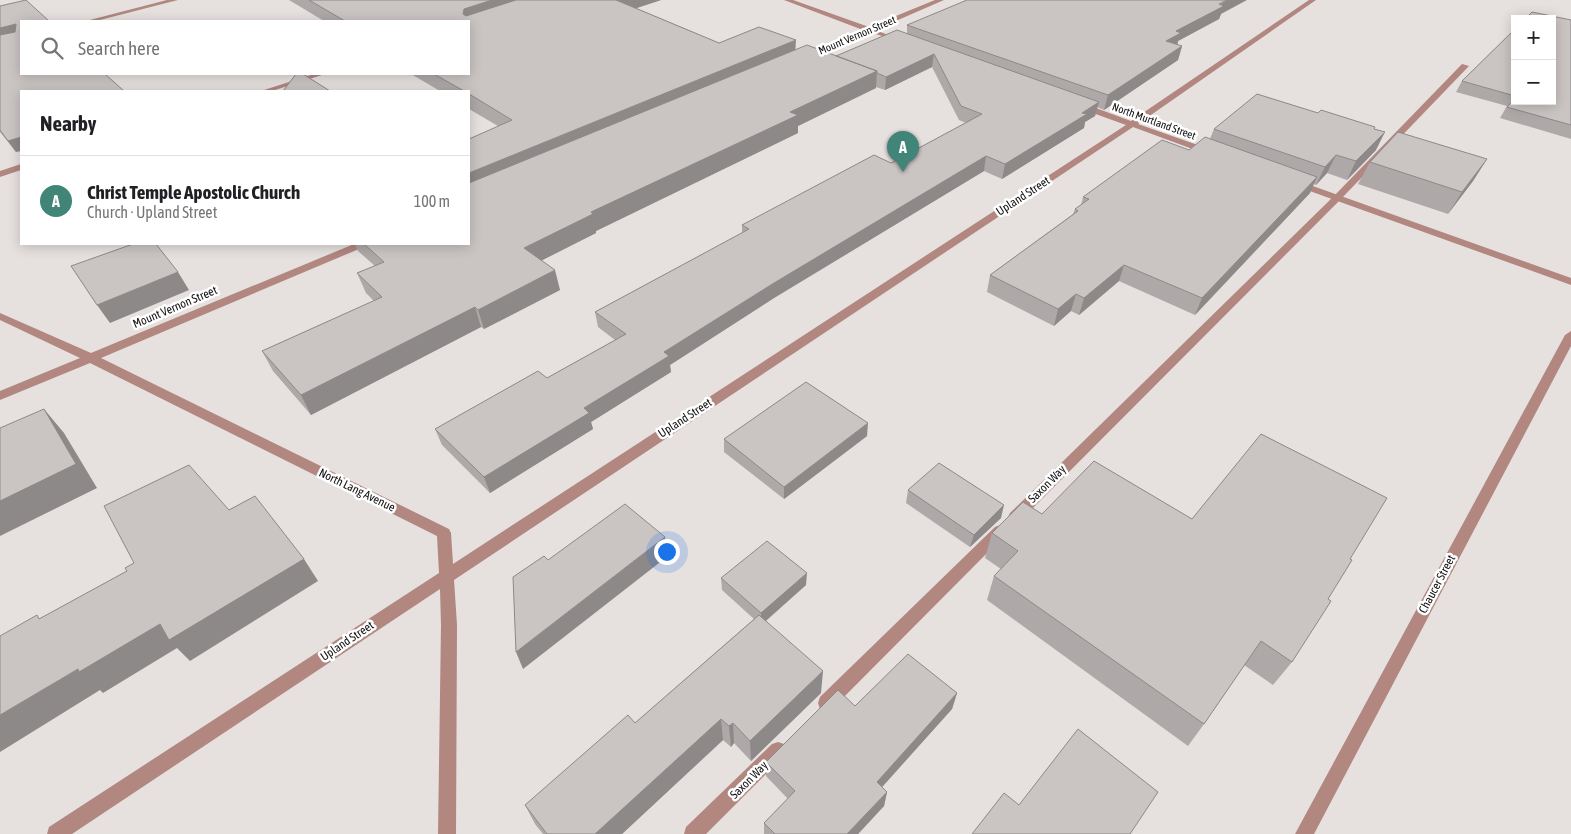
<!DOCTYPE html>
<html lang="en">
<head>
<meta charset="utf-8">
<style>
	body { margin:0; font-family:"Asap Condensed",sans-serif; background:#f2f2f2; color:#202124 }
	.controls { position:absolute; right:15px; top:15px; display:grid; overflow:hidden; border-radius:0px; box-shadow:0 2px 12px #0003 }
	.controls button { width:45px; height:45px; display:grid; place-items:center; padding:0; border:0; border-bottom:1px solid #e0e0e0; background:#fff; color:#202124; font:25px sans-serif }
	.you { position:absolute; left:666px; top:551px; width:18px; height:18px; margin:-12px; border:4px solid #fff; border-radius:50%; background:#1a73e8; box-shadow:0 0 0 8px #1a73e833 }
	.badge { display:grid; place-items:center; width:32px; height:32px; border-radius:50%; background:#418478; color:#fff; font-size:16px; font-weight:700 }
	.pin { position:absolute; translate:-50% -41px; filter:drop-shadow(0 1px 2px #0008) }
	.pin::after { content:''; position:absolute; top:26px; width:18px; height:15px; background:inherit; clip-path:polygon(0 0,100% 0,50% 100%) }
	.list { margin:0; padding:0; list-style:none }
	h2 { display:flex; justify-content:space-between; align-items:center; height:65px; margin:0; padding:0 20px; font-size:21px }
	h2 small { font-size:16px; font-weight:400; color:#757577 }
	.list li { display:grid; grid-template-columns:32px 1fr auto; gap:15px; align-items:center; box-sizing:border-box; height:90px; padding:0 20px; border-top:1px solid #e0e0e0 }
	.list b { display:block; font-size:19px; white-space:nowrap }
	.list p { margin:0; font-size:16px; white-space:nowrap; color:#757577 }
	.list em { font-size:16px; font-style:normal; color:#757577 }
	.icon { flex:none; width:28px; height:28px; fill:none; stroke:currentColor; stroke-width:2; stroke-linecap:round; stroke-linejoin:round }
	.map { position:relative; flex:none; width:1571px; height:834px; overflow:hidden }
	.search { position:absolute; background:#fff; box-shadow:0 2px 12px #0003; left:20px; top:20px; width:450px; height:55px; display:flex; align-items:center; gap:12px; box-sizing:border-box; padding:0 18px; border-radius:0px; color:#757577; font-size:19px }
	.panel { position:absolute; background:#fff; box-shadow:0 2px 12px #0003; left:20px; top:90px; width:450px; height:155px; border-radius:0px }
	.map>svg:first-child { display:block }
</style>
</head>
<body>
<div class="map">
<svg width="1571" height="834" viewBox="0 0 1571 834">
	<rect width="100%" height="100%" fill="#e6e0df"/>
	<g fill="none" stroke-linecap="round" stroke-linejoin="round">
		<path fill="#b18780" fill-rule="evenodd" d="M1462 64 1469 66 1340 200 1020 521 1015 523 1010 521 1008 517 1010 513 1334 196Z
			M1000 525 1005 527 1007 531 1005 535 832 709 826 711 820 709 818 703 820 697 995 527Z
			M778 742 784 744 787 750 784 756 706 834H684L686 827 772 744Z"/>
		<path fill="#b18780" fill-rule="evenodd" d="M167 0H178L96 21H86Z
			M784 0H793L869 27 935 0H944L875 30 902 40V42L869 32 805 58H802V54L863 30Z
			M1309 0H1316L1138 124 1212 150V154H1206L1133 127 454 580 457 625 456 834H438L441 625 440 589 72 834H47L49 827 439 573 437 536 90 363 0 400V391L80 358 0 320V313L91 353 354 244H367L366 246 101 358 449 529 451 533 453 564 1126 125 1079 108V104H1085L1131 121Z
			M314 74H325L272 91H261Z
			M21 164V170L0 177V171Z
			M1296 180 1571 278V285L1293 185V181Z
			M1571 331V346L1314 834H1295L1565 335Z"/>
	</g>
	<path fill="#aea9a8" d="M289 0H661L636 8 719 43 795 49 836 56 907 34V25L1221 14 1219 19 1178 41 1177 45 1182 46 1178 60 1104 110 1097 107 1095 116 1085 122 1084 128 1002 179 984 171 774 298 670 365 671 372 591 422 593 429 490 493 442 445 435 429 547 378 615 340 598 327 595 312 742 233V225L891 163 966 123 959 120 932 67 885 90 876 87V88L798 126V133L596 231V233L541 260 560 290 484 329 481 327 311 415 273 371 262 351 374 301 366 293 357 273 375 266 358 251 355 244H469L498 126 469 109V91H440L411 74H469V21H324Z
		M0 6 16 152 0 132Z
		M1571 20V139L1500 118 1507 106 1456 92 1462 81 1515 29V101Z
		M1318 113 1374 129 1376 150 1347 180 1327 173 1316 185 1313 184 1310 193 1195 315 1119 281 1079 315 1071 311 1054 326 987 292 990 275 1073 214 1075 209 1081 205 1083 197 1189 150 1210 139 1214 129Z
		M1487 159 1473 181 1448 214 1358 184 1370 162Z
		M867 436 784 499 724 452V439Z
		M908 490 1001 518 970 547 906 503Z
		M1042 514 1192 519 1350 559 1292 662 1273 685 1244 665 1204 724 1188 746 987 600 994 576 1001 569 985 558 992 533Z
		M721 578 806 585 766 621 821 693 751 761 734 743 731 747 723 740 622 834H543L535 824 525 805 635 723 754 619 722 590Z
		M957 693 952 709 882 787 887 792 884 806 858 834H764V823L788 799 766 776V762L855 706Z"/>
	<path fill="#8d8988" d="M492 0H544L469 24 463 14 464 9Z
		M615 0H661L616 15Z
		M1227 0H1247L1221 14 1219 19 1178 41 1177 47 1166 41 1176 31Z
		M16 24 21 33 0 39V28Z
		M796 40 795 57 469 194V173Z
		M1182 46 1178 60 1104 110 1108 95Z
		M934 54 932 67 885 90 886 77Z
		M877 71 876 88 798 126V133L596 231V233L529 267 524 248 591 212 790 112Z
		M1099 102 1095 116 1085 122 1084 128 1002 179 1005 164Z
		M1385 132 1376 150 1347 180 1356 161Z
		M21 137V151L16 152 8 141Z
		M1336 155 1327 173 1316 185 1325 167Z
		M986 156 984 171 774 298 670 365 671 372 591 422 593 429 490 493 484 477 664 352 774 283Z
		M1487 159 1473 181 1448 214 1462 192Z
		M1317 177 1310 193 1195 315 1202 298Z
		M1124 265 1119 281 1079 315 1084 298Z
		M555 270 560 290 484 329 478 310Z
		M178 272 189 290 110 323 97 305Z
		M1076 294 1071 311 1054 326 1058 309Z
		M475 307 481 327 311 415 301 395Z
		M44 409 64 433 97 488 0 536V501Z
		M868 423 867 436 784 499V487Z
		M1004 505 1001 518 970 547 974 535Z
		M665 537 668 556 523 669 516 652Z
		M304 559 318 581 190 661 177 648 103 693 100 690 0 752V715L78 669 160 624Z
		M807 573 806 585 761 625V613Z
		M823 671 821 693 751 761 750 741Z
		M957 693 952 709 874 796 877 782Z
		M721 719 723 740 622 834H595Z
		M733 723 734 743 731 747 729 726Z
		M887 792 884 806 858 834H847Z"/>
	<path fill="#cac4c3" stroke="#8d8988" d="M26 0 49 21H21V74H105L124 91H21V137L8 141 0 130V35L15 32 16 24 0 28V6Z
		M309 0H492L464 9 463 14 466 16 516 0H616L719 43 759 27 796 40 469 173V139L512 120 469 94V91H464L434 74H469V21H345Z
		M967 0H1227L1219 4 1224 6 1176 31 1181 33 1166 41 1182 46 1108 95 907 25Z
		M1532 12 1571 20V125L1507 107 1515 99V101H1552V19H1525Z
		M1515 29V96L1462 81Z
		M897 30 1099 102 1082 113 1087 114 1005 164 986 156 774 283 664 352 669 356 584 408 589 413 484 477 435 429 538 371 547 378 626 334 595 312 749 229 742 225 874 155 891 163 982 114 961 106 934 54 886 77 877 73V71L836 56Z
		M807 45 877 71 790 112 798 115 591 212 593 214 524 248 555 270 478 310 475 307 301 395 262 351 382 297 357 273 384 262 364 244H469V183Z
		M296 74H303L330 91H283Z
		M1257 94 1318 113 1321 110 1375 127 1374 129 1385 132 1356 161 1336 155 1325 167 1214 129Z
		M1398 132 1487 159 1462 192 1370 162Z
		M1205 137 1317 177 1202 298 1124 265 1084 298 1076 294 1058 309 990 275 1078 211 1075 209 1089 199 1083 197 1162 140 1189 150Z
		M133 244H156L178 272 97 305 71 266Z
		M806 382 868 423 784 487 724 439Z
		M44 409 76 464 0 501V428Z
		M1261 434 1387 498 1350 559 1352 560 1328 599 1331 601 1292 662 1261 641 1204 724 994 576 1018 551 992 533 1023 502 1042 514 1094 461 1192 519Z
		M939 463 1004 505 974 535 908 490Z
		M189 465 229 510 255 496 304 559 169 640 160 624 79 672 78 669 0 715V636L37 615 39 619 127 571 125 568 134 563 104 506Z
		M625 504 665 537 516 652 513 577 544 556 548 560Z
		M767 541 807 573 761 613 721 578Z
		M759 615 823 671 750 741 733 723 729 726 721 719 595 834H547L525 805 628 715 635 723Z
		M908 654 957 693 877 782 887 792 847 834H775L764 823 795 791 766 762 838 690 855 706Z
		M1078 729 1158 792 1130 834H972L1004 793 1019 805Z"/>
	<g text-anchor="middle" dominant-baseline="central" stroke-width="5" stroke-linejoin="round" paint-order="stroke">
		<g font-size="11" fill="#110f0f" stroke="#fff">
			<text transform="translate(857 35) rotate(-23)">Mount Vernon Street</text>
			<text transform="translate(1154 121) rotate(20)">North Murtland Street</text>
		</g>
		<g font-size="12" fill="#110f0f" stroke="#fff">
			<text transform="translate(1023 196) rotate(-33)">Upland Street</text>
			<text transform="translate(175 307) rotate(-23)">Mount Vernon Street</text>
			<text transform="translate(685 418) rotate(-33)">Upland Street</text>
			<text transform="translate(1047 484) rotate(-45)">Saxon Way</text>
			<text transform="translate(357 490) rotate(26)">North Lang Avenue</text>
			<text transform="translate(1437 584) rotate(-62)">Chaucer Street</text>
			<text transform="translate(347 641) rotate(-34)">Upland Street</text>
			<text transform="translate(749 780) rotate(-45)">Saxon Way</text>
		</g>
	</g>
</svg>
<div class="controls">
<button>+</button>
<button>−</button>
</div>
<div class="you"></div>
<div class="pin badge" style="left:903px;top:172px">A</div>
<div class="search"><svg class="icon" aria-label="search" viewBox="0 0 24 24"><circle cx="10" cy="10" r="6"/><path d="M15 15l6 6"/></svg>Search here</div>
<section class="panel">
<h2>Nearby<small></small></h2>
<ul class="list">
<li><span class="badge">A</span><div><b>Christ Temple Apostolic Church</b><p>Church · Upland Street</p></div><em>100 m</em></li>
</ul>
</section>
</div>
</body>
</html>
